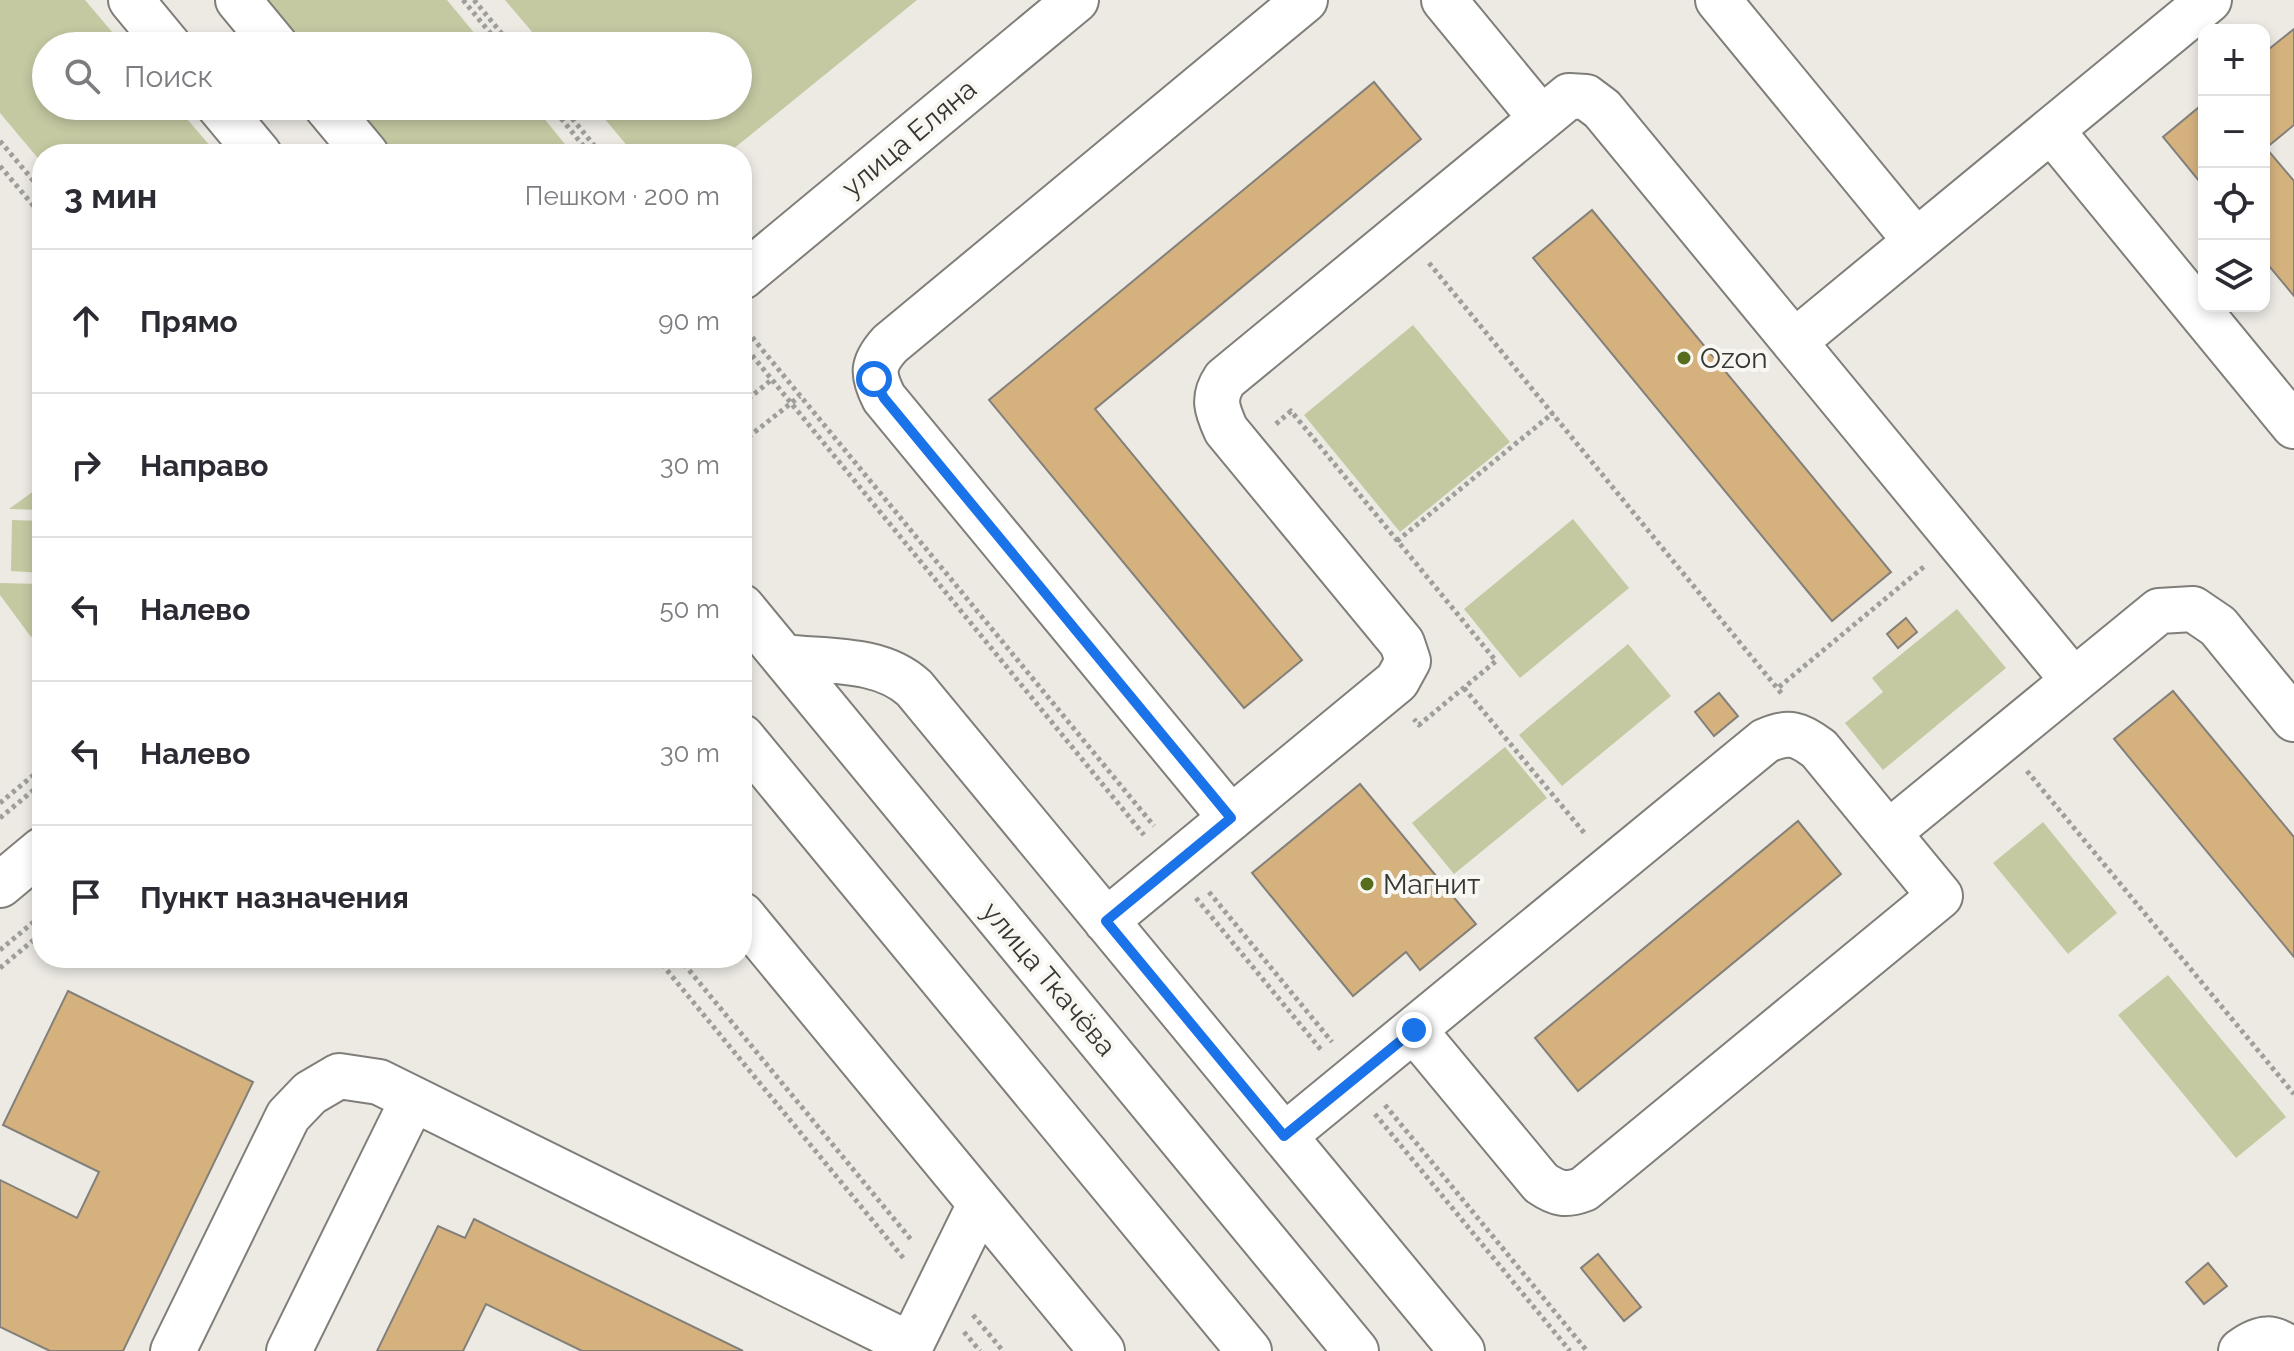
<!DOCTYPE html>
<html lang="ru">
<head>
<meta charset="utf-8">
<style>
	body { margin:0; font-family:Raleway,sans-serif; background:#f2f2f3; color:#2b2b33 }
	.controls { position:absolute; right:24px; top:24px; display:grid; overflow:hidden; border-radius:16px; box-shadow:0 4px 12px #0003 }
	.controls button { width:72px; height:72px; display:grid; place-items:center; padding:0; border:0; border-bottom:2px solid #e1e1e2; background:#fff; color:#2b2b33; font:40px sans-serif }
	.stop { position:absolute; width:24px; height:24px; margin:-18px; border:6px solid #1a73e8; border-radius:50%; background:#fff }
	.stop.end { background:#1a73e8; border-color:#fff; box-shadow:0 2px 8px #0008 }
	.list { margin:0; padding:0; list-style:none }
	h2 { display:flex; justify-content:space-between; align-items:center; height:104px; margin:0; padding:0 32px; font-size:34px }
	h2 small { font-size:26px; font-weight:400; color:#7c7c81 }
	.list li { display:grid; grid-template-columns:52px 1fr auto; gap:24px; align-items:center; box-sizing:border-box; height:144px; padding:0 32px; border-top:2px solid #e1e1e2 }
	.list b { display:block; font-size:30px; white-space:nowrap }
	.list em { font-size:26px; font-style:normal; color:#7c7c81 }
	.icon { flex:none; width:44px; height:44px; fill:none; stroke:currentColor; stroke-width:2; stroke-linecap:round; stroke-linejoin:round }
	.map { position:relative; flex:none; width:2294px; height:1351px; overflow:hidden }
	.search { position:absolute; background:#fff; box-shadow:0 4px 12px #0003; left:32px; top:32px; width:720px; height:88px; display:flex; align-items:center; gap:20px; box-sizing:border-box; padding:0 28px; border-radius:44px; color:#7c7c81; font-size:30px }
	.panel { position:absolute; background:#fff; box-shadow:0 4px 12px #0003; left:32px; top:144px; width:720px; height:824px; border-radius:32px }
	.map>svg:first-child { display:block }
</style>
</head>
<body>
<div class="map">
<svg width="2294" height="1351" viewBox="0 0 2294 1351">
	<rect width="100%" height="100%" fill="#eceae3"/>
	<path fill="#c5c9a2" d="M0 0H85L124 46H46V106H176L217 154H42V163L0 113Z
		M258 0H447L485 46H295Z
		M505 0H917L727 154H634L594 106H738V46H544Z
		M344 106H534L573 154H383Z
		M1413 325 1510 442 1400 532 1304 415Z
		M42 485V510L9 509Z
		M1573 519 1629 588 1520 678 1464 609Z
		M12 520 42 521V573L11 571Z
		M0 583 42 584V629L31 637 0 595Z
		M1957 609 2006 668 1883 770 1845 723 1883 692 1872 678Z
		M1628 644 1671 696 1562 786 1519 735Z
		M1505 747 1547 798 1454 874 1412 823Z
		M2043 822 2117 913 2068 954 1993 863Z
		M2168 975 2286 1117 2236 1158 2118 1015Z"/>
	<path fill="#d5b17d" stroke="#83807b" stroke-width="2" d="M2294 29V125L2266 148 2294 181V296L2264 260V53Z
		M1374 82 1421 139 1095 409 1302 660 1244 708 989 400Z
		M2204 103V187L2163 137Z
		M1592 210 1891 572 1832 621 1533 258Z
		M1906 618 1917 632 1898 648 1887 634Z
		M2173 691 2294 837V957L2114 739Z
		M1719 693 1738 716 1714 736 1695 712Z
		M1360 784 1476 924 1420 970 1406 952 1353 996 1252 873Z
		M1798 821 1841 874 1578 1091 1535 1038Z
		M68 991 253 1082 123 1351H50L0 1327V1180L77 1218 99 1172 3 1125Z
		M474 1219 536 1250 743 1351H582L486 1304 463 1351H377L438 1226 465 1238Z
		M1598 1254 1641 1307 1624 1321 1581 1268Z
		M2208 1263 2227 1286 2204 1304 2186 1282Z"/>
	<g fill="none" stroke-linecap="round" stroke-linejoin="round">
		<defs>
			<path id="minor" d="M131 0 169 46
				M238 0 276 46
				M1444 0 1541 118
				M1718 0 1916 241
				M219 106 259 154
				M326 106 366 154
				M2051 130 2294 426
				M742 277 1076 0
				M1794 342 2209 0
				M742 607 1356 1351
				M784 657C828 662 880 657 914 688L1462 1351
				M742 737 1249 1351
				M1231 818 884 398C872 374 872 364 890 344L1305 0
				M1888 833 2159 611 2193 609 2218 626 2294 719
				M0 885 42 850
				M742 915 1102 1351
				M1106 921 1397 681 1408 661 1402 643 1226 430C1217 410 1212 398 1225 379L1569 96 1586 97 1602 109 2073 680
				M1284 1136 1765 741C1789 730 1799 734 1819 749L1940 896 1584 1189C1566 1196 1557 1194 1541 1183L1414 1030
				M173 1351 288 1116 310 1093 339 1076 379 1082 911 1345
				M289 1351 413 1099
				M908 1351 980 1204
				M2241 1351C2261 1336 2273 1335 2292 1351"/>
		</defs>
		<use href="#minor" stroke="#807e79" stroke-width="48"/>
		<path stroke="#9f9e99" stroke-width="5" stroke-dasharray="4 4" stroke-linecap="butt" d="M463 0 501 46
			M474 0 512 46
			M551 106 590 154
			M562 106 601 154
			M0 141 42 191
			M0 166 42 216
			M1429 263 1782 694
			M742 325 1154 826
			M742 343 1144 835
			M742 404 770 381
			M1276 424 1291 411 1496 661 1419 725 1414 719
			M742 442 800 396
			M1397 541 1553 413
			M1779 687 1926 565
			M1464 688 1586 835
			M2027 771 2294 1094
			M0 803 42 768
			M0 818 42 783
			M1209 892 1332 1042
			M1196 898 1322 1051
			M0 950 42 915
			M657 958 905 1260
			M679 958 913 1242
			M0 968 42 933
			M1385 1105 1587 1351
			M1375 1114 1570 1351
			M973 1315 1003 1351
			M964 1332 980 1351"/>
		<use href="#minor" stroke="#fff" stroke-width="44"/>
	</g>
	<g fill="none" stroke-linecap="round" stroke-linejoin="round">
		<path stroke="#1a73e8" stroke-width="10" d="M874 379 884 398 1231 818 1106 921 1284 1136 1414 1030"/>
	</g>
	<g fill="#556d1d" stroke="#f9f7f1" stroke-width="3">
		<circle cx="1684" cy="358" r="8"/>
		<circle cx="1367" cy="884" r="8"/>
	</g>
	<g text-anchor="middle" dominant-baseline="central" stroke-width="8" stroke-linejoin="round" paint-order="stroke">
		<g font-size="28" fill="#363633" stroke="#f9f7f1">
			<text transform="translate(909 138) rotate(-40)">улица Еляна</text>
			<text transform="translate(1049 979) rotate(50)">улица Ткачёва</text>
		</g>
		<g font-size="28" fill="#363633" stroke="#f9f7f1" text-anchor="start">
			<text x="1700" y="358">Ozon</text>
			<text x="1383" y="884">Магнит</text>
		</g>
	</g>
</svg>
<div class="controls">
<button>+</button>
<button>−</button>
<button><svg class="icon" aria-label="locate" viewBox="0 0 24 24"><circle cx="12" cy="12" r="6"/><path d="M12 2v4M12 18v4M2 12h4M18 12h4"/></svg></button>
<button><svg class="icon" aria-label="layers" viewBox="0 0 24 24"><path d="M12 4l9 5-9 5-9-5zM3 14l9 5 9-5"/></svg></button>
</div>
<div class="stop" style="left:874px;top:379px"></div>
<div class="stop end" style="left:1414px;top:1030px"></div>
<div class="search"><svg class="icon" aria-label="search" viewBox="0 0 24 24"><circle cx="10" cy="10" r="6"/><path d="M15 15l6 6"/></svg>Поиск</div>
<section class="panel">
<h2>3 мин<small>Пешком · 200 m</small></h2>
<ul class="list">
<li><svg class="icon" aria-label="ahead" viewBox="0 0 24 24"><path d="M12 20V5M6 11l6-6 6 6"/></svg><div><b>Прямо</b></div><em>90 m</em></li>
<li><svg class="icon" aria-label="right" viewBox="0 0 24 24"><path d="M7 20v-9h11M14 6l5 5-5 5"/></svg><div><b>Направо</b></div><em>30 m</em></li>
<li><svg class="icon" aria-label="left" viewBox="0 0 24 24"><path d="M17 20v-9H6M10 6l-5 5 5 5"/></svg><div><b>Налево</b></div><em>50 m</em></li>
<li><svg class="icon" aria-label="left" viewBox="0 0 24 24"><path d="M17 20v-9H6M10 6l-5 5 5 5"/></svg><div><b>Налево</b></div><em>30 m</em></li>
<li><svg class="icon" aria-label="arrive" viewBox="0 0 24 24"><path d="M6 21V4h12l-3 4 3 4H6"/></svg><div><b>Пункт назначения</b></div></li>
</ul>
</section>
</div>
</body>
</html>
